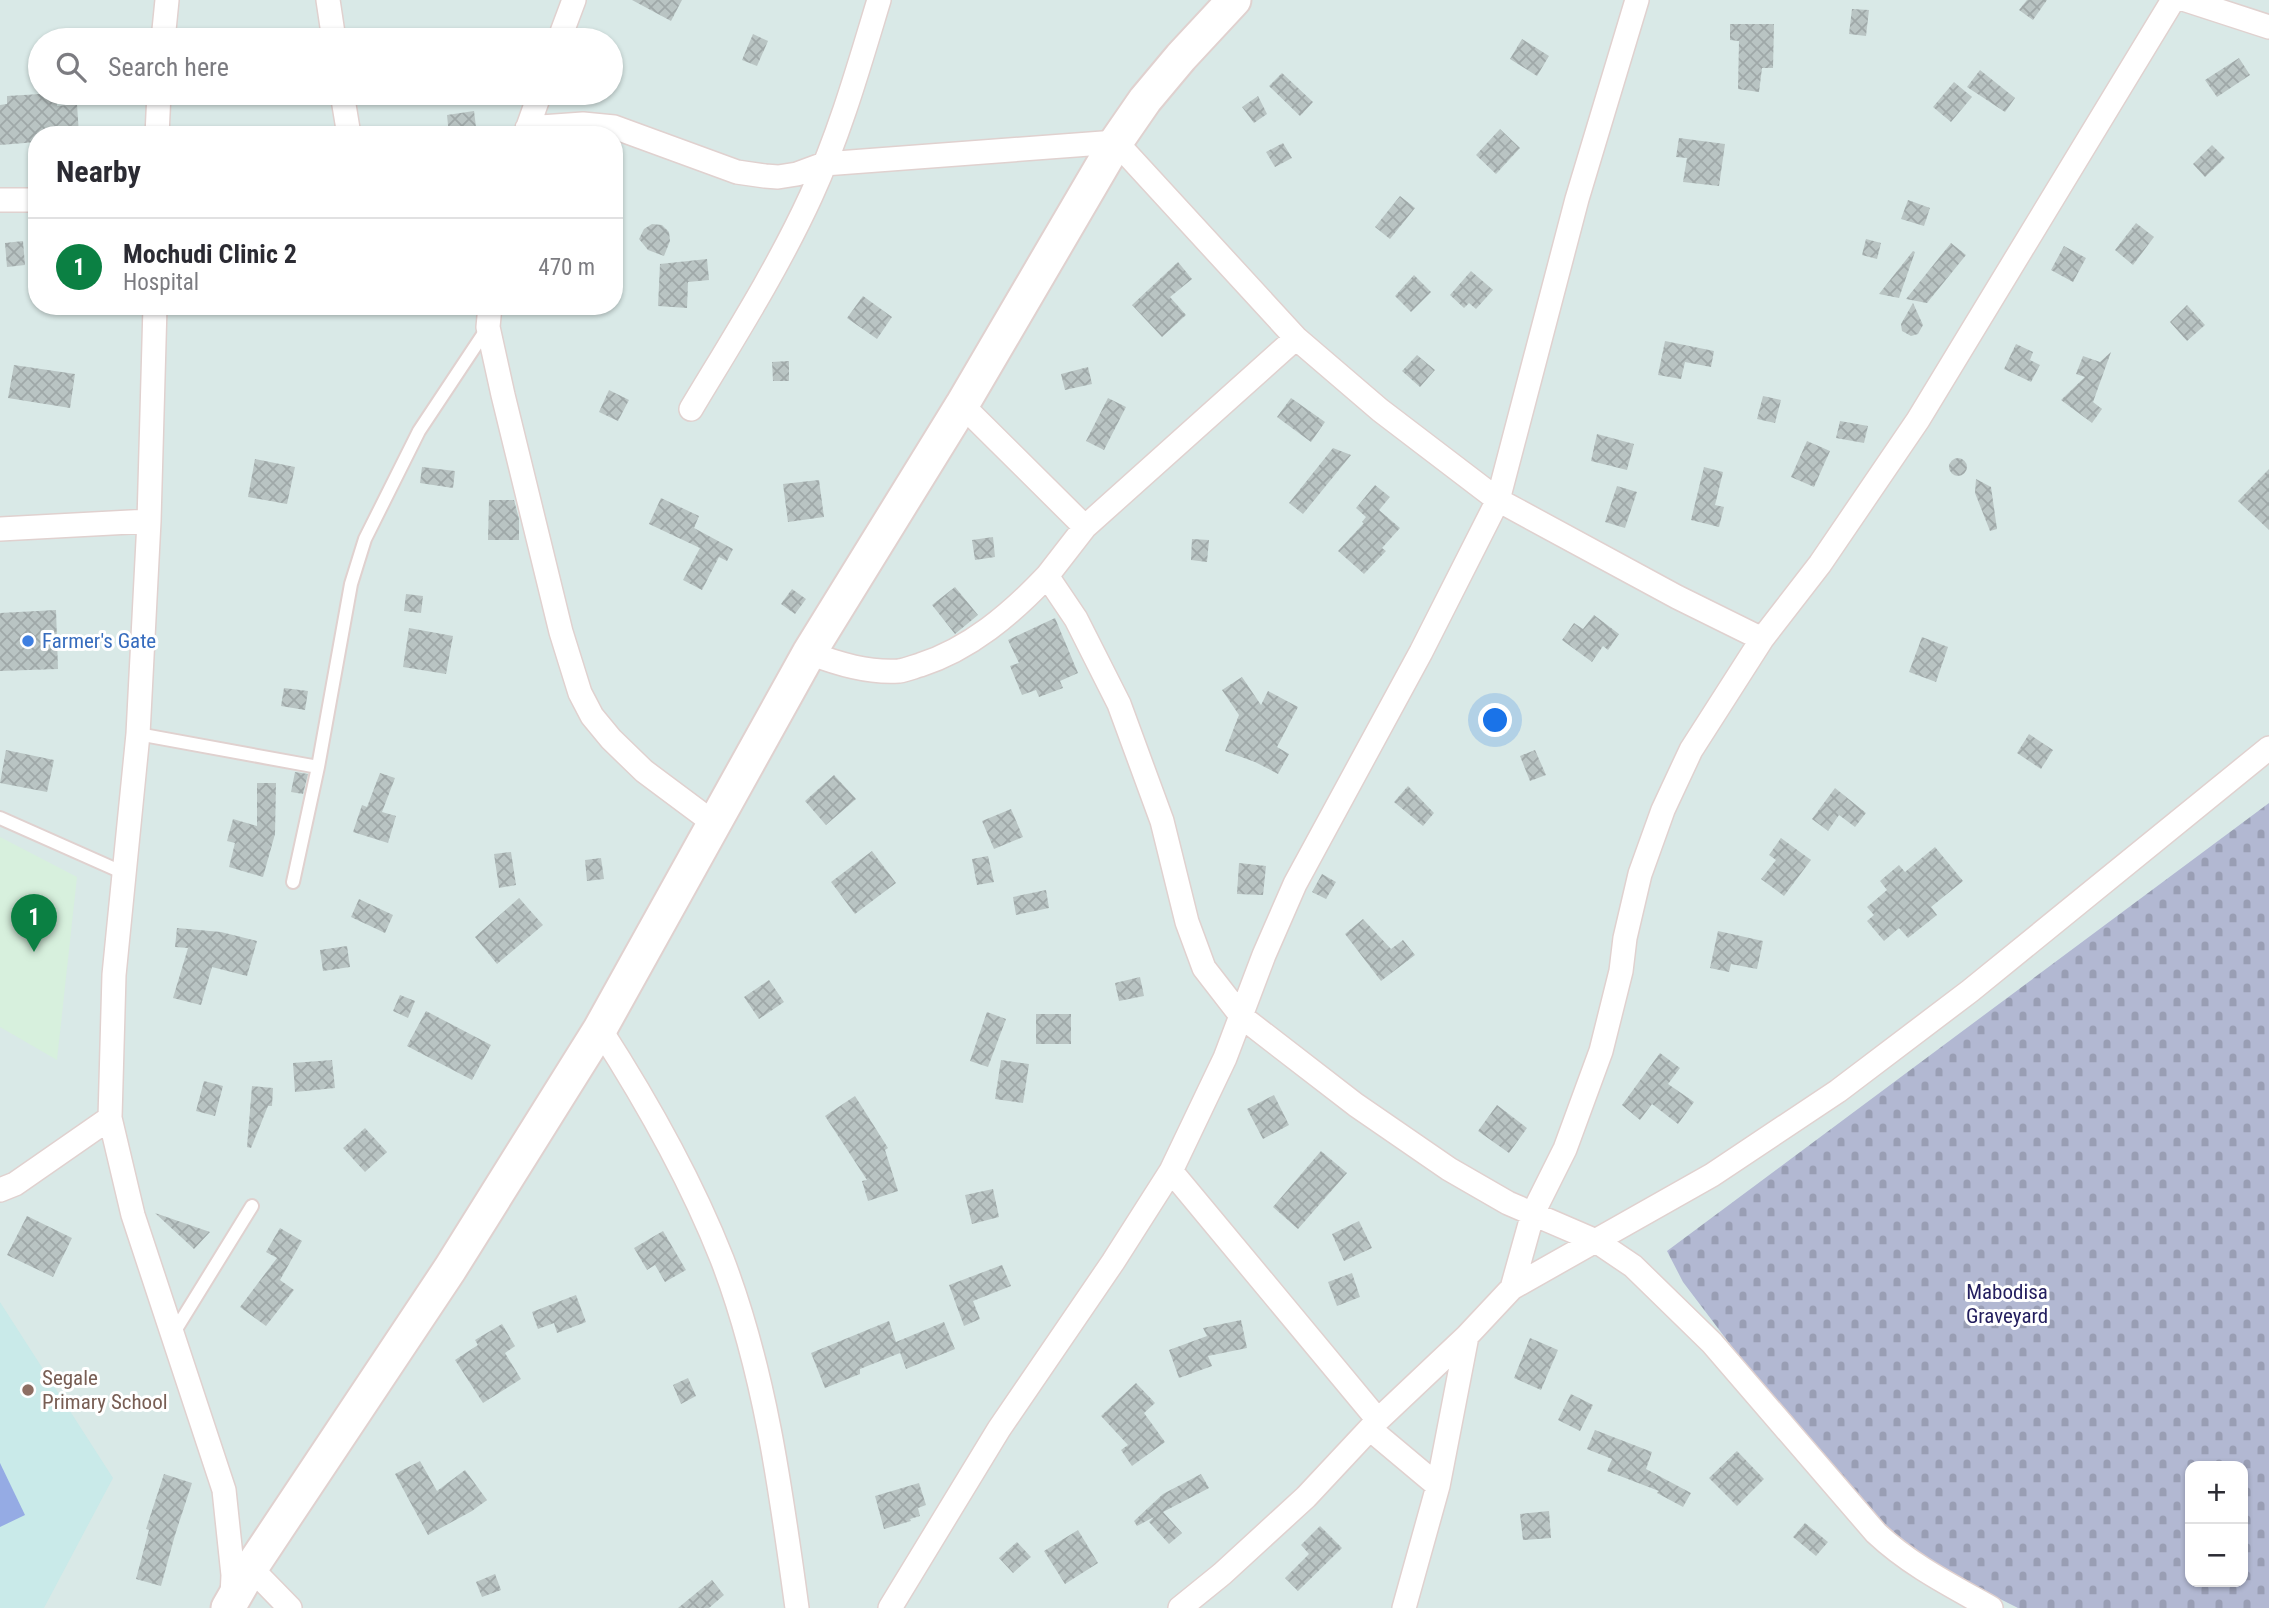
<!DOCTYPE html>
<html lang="en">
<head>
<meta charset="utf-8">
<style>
	body { margin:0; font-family:"Roboto Condensed",sans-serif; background:#f2f2f3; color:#2b2b33 }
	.controls { position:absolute; right:21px; bottom:21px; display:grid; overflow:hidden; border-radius:14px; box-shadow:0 2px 5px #0004 }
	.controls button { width:63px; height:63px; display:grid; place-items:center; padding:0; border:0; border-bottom:2px solid #e1e1e2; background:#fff; color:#2b2b33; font:35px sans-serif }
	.you { position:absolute; left:1496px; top:721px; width:24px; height:24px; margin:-18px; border:5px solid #fff; border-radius:50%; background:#1a73e8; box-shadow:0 0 0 10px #1a73e833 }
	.badge { display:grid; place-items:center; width:46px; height:46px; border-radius:50%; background:#0b8043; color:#fff; font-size:23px; font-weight:700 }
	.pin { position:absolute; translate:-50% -58px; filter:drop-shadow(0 2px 4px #0008) }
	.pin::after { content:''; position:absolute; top:37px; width:24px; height:21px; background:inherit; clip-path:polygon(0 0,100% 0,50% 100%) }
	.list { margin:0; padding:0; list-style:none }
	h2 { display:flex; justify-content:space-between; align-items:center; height:91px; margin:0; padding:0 28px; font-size:30px }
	h2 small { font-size:23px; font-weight:400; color:#7c7c81 }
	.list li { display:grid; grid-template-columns:46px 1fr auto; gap:21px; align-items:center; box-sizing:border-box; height:98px; padding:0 28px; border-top:2px solid #e1e1e2 }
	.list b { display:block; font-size:26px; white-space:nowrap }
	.list p { margin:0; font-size:23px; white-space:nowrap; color:#7c7c81 }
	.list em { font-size:23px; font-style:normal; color:#7c7c81 }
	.icon { flex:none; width:38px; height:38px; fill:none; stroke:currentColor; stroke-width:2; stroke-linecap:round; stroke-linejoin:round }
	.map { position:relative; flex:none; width:2269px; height:1608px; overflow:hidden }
	.search { position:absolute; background:#fff; box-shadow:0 2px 5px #0004; left:28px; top:28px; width:595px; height:77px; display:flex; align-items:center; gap:18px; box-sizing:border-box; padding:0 24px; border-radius:38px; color:#7c7c81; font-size:26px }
	.panel { position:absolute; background:#fff; box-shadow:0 2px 5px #0004; left:28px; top:126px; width:595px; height:189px; border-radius:28px }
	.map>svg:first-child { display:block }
</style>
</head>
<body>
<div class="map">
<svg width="2269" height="1608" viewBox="0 0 2269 1608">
	<defs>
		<pattern id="cemetery-stones" width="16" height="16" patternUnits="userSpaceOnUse" patternTransform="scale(1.75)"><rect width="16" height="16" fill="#b2b8d2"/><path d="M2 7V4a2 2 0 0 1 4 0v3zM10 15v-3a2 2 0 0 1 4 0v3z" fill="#999eb4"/></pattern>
		<pattern id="building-cross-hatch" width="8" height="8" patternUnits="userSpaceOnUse" patternTransform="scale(1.75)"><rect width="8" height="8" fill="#b9c4c3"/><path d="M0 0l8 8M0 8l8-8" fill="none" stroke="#9fa8a8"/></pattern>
	</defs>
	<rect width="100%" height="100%" fill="#d9e9e7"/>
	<path fill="#c9eae9" d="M0 1302 113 1478 44 1608H0Z"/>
	<path fill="#d7f0dd" d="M0 837 77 877 57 1060 0 1027Z"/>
	<path fill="url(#cemetery-stones)" fill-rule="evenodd" d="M2269 803V1608H2018L1901 1549 1817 1459 1683 1282 1667 1251ZM2190 1466H2243V1582H2190Z"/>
	<path fill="#95abe4" d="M0 1463 25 1515 0 1527Z"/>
	<path fill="url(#building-cross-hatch)" d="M632 0H682L671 21Z
		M2027 0H2047L2033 20 2019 10Z
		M1852 9 1869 10 1866 36 1849 34Z
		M1730 24H1774L1773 68H1762L1759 92 1738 89 1739 41 1730 40Z
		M753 34 768 41 757 66 742 60Z
		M1522 39 1549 56 1537 76 1510 59Z
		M2239 58 2250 75 2217 97 2205 80Z
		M1980 70 2015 98 2005 112 1967 87Z
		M1282 73 1313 102 1300 116 1269 86Z
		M1954 82 1972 97 1951 122 1933 107Z
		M57 93V106L77 104 79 135H37V142L0 145V105L7 104V96Z
		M1258 96 1267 114 1254 123 1242 107Z
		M474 111 477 135H449L447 115Z
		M1500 129 1520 148 1496 174 1476 155Z
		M1679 138 1725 144 1719 186 1683 182 1687 158 1676 157Z
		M1283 143 1292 158 1275 167 1266 152Z
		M2212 145 2225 158 2205 177 2193 164Z
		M1400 196 1415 208 1390 239 1375 227Z
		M1908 200 1930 208 1924 226 1901 219Z
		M2136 223 2154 237 2133 265 2115 250Z
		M652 224 662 225 669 232 670 241 664 256 648 250 639 239 644 229Z
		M1866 239 1881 243 1877 259 1862 255Z
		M23 241 25 265 7 267 5 243Z
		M1951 243 1966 255 1927 303 1906 299Z
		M2064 246 2086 258 2073 282 2051 270Z
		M1913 251 1915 252 1899 298 1879 294Z
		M707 259 709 280 688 282 687 308 658 306 660 264Z
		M1178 262 1192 279 1170 297 1186 315 1162 337 1132 305Z
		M1471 271 1493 290 1476 309 1469 303 1464 308 1450 295Z
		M1414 275 1431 292 1411 312 1395 296Z
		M863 296 892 317 877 339 847 318Z
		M1913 303 1923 325 1918 334 1911 336 1902 331 1901 324Z
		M2187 305 2205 325 2187 341 2170 322Z
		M1665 341 1714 351 1711 367 1685 362 1681 379 1658 375Z
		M2016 344 2033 352 2030 360 2040 365 2031 382 2004 369Z
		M2111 352 2093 402 2102 409 2092 423 2061 400 2085 377 2076 374 2083 356 2100 362Z
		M1417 355 1435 370 1420 387 1402 371Z
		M789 361V381H773L772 362Z
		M14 365 75 374 70 408 8 398Z
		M1088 367 1092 384 1065 390 1061 374Z
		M609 390 629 400 618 421 599 412Z
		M1763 396 1781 400 1775 423 1757 419Z
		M1108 398 1126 407 1104 450 1086 441Z
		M1291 398 1325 422 1311 442 1277 417Z
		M1840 421 1868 426 1864 443 1836 438Z
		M1597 434 1634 444 1627 470 1591 461Z
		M1807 441 1830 451 1814 487 1791 477Z
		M1333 448 1351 455 1303 514 1289 503Z
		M1949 467a9 9 0 1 1 18 0a9 9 0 1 1-18 0Z
		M255 459 295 467 287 504 248 497Z
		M422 467 455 471 453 488 420 483Z
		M1704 467 1723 472 1715 505 1724 507 1719 527 1691 520Z
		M2269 469V530L2238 501Z
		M1976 479 1991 487 1997 529 1990 531 1975 493Z
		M819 480 824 517 788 522 783 484Z
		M1375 485 1390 497 1379 510 1400 528 1382 548 1386 551 1364 574 1338 551 1364 523 1362 522 1366 517 1356 508Z
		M1617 486 1637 492 1625 528 1605 522Z
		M661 498 699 516 694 528 733 549 727 561 719 557 702 590 683 580 700 548 649 524Z
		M489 500H514L519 519V540H488Z
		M993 537 995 557 975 560 972 540Z
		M1192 539 1209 540 1207 562 1191 560Z
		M955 587 978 615 955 634 932 605Z
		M792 589 806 599 795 614 781 604Z
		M406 594 423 596 421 613 404 611Z
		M56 610 58 669 0 671V613Z
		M1594 615 1619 634 1608 650 1603 646 1592 662 1562 640 1574 623 1583 629Z
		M1055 618 1078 673 1060 681 1063 688 1039 697 1036 690 1022 695 1010 666 1019 663 1008 640Z
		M409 628 453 636 446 674 403 667Z
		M1922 637 1948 647 1936 682 1909 672Z
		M1242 677 1261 705 1268 691 1298 707 1277 747 1289 754 1278 774 1255 762 1225 751 1239 715 1222 690Z
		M284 688 308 691 305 710 281 706Z
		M2029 734 2053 750 2041 769 2017 753Z
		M6 750 54 760 47 792 0 783Z
		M1535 750 1546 775 1530 781 1520 756Z
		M295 772 308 774 303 794 291 792Z
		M380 773 395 778 382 812 396 816 388 843 353 832 362 805 367 807Z
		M834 775 856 799 826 825 805 801Z
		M257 783H276L275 834 263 877 229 867 235 843 227 841 233 819 257 826Z
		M1408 786 1434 813 1423 826 1394 802Z
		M1835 788 1866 813 1855 827 1839 815 1828 831 1812 819Z
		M1011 809 1023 837 994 849 982 821Z
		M1781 838 1811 860 1784 896 1761 879 1776 860 1769 855Z
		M1935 847 1963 881 1931 907 1937 915 1908 938 1899 928 1884 941 1867 921 1874 915 1867 907 1887 890 1880 881 1899 865 1905 872Z
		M872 851 896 883 855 914 831 882Z
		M511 852 516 885 499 888 494 854Z
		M988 856 994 882 977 885 972 859Z
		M601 858 604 879 587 881 585 860Z
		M1239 863 1266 866 1263 895 1237 894Z
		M1322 874 1336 882 1326 899 1312 892Z
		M1046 890 1049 908 1016 915 1013 897Z
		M519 898 543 925 497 964 475 937Z
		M359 899 393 915 385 933 351 917Z
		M1363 919 1391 949 1403 940 1415 955 1381 981 1345 934Z
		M177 928 221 932 257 941 247 976 212 967 201 1005 173 998 188 948 175 947Z
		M1718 931 1763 941 1757 969 1731 964 1729 972 1710 968Z
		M347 946 350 967 323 971 320 950Z
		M1140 977 1144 996 1119 1001 1115 983Z
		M769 980 784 1002 759 1019 744 997Z
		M400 995 415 1001 408 1018 393 1011Z
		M426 1011 491 1045 472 1080 407 1046Z
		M987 1012 1006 1019 988 1067 970 1061Z
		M1036 1014H1071V1044H1036Z
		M1660 1053 1680 1068 1668 1084 1694 1102 1678 1124 1652 1104 1640 1120 1622 1105Z
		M332 1060 335 1088 295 1092 293 1063Z
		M1001 1060 1029 1064 1023 1103 995 1099Z
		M204 1081 223 1086 215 1116 196 1111Z
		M252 1086 273 1088 272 1106H268L251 1148 247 1147Z
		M1274 1095 1289 1125 1263 1139 1247 1109Z
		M855 1096 888 1148 885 1150 898 1191 868 1201 862 1181 867 1180 825 1116Z
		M1497 1105 1527 1128 1509 1153 1478 1131Z
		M365 1128 387 1152 365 1172 343 1148Z
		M1321 1151 1347 1173 1298 1229 1273 1207Z
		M993 1189 999 1217 972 1224 965 1195Z
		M155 1213 210 1232 194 1249Z
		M27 1216 72 1238 53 1277 7 1255Z
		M1359 1221 1372 1248 1344 1261 1332 1234Z
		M280 1228 302 1241 280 1280 294 1290 266 1326 240 1307 277 1258 266 1252Z
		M663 1231 686 1270 665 1282 655 1265 647 1270 634 1248Z
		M1002 1265 1011 1286 973 1301 980 1319 964 1326 949 1285Z
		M1352 1273 1360 1297 1337 1306 1328 1282Z
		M576 1295 586 1322 557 1333 554 1323 538 1329 532 1312Z
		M1241 1320 1247 1348 1208 1356 1212 1366 1179 1378 1169 1350 1207 1336 1203 1328Z
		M889 1321 896 1342 944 1322 955 1349 906 1369 897 1344 900 1353 860 1369V1374L825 1388 811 1353Z
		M502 1324 515 1346 505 1353 521 1379 483 1403 455 1360 478 1345 475 1340Z
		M1530 1338 1558 1350 1541 1390 1514 1378Z
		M688 1378 696 1396 681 1404 673 1385Z
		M1136 1383 1155 1403 1144 1413 1165 1442 1132 1466 1121 1450 1128 1445 1101 1416Z
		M1571 1394 1593 1405 1580 1431 1558 1420Z
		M1595 1430 1652 1452 1646 1469 1691 1493 1683 1507 1657 1493 1659 1491 1607 1471 1612 1459 1587 1449Z
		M1737 1451 1764 1479 1737 1506 1709 1478Z
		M420 1461 437 1491 465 1470 487 1500 472 1511 428 1535 395 1474Z
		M164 1474 192 1483 175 1535 161 1586 136 1579 149 1530 146 1529Z
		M1201 1474 1209 1488 1163 1512 1182 1533 1169 1544 1149 1522 1154 1517 1137 1526 1134 1521 1163 1494Z
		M919 1483 926 1505 918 1508 920 1516 910 1519 911 1521 884 1529 875 1496Z
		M1549 1511 1551 1538 1523 1540 1520 1514Z
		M1805 1523 1828 1542 1816 1556 1793 1537Z
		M1320 1526 1342 1548 1298 1591 1285 1578 1309 1554 1301 1545Z
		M1078 1530 1098 1563 1065 1584 1044 1551Z
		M1017 1542 1031 1557 1013 1573 999 1558Z
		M495 1574 501 1590 482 1597 476 1582Z
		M712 1580 724 1595 709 1608H678Z"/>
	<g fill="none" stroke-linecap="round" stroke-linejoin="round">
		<defs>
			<path id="lane" d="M138 734 318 767
				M0 818 124 873
				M293 882 318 767 351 584 365 539 419 431 488 327
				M173 1334 252 1206"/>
			<path id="street" d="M328 0 334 40
				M2186 0 2269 27
				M163 40 167 0
				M559 40 574 0
				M342 93 349 135
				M527 128 583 124 614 127 737 172 765 176 778 177 797 174 824 164 1116 142 1296 338 1380 410 1498 500 1677 597 1762 639
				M157 135 159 93
				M525 135 540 93
				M0 200H37
				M155 306 149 521 138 734 114 975 110 1118 133 1215 224 1490 233 1575 232 1596
				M490 306 488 327 503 395 561 632 580 693 592 716 611 739 644 771 715 824
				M962 405 1085 527
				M691 409C733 339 777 270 811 196 840 133 859 66 879 0
				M0 529 149 521
				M1047 576 1085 527 1296 338
				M809 653C839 664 868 673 899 671 906 670 913 667 920 665 970 649 1011 614 1047 576L1076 619 1119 704 1162 821 1187 922 1204 968 1242 1017 1356 1105 1449 1169 1508 1203 1596 1241 1633 1266 1712 1343 1876 1533C1910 1565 1950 1585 1991 1608
				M600 1029C647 1102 690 1178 722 1259 765 1371 781 1491 797 1608
				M1171 1171 1378 1420
				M0 1190 15 1184 110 1118
				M1512 1288 1533 1213 1565 1149 1601 1051 1621 971 1625 938 1640 874 1663 810 1691 750 1762 639 1820 564 1918 420 2173 0
				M1370 1429 1438 1486
				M251 1568 290 1608
				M890 1608 999 1429 1113 1262 1171 1171 1225 1058 1264 955 1295 884 1421 652 1498 500 1577 199 1637 0
				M1180 1608 1222 1574 1306 1497 1378 1420 1467 1336 1512 1288 1712 1175 1838 1091 1970 991 2269 748
				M1404 1608 1438 1486 1467 1336"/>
			<path id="secondary" d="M228 1608 251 1568 450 1269 600 1029 809 653 962 405 1116 142 1145 100 1181 57 1234 0"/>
		</defs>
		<use href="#lane" stroke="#e0d1cf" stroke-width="16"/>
		<use href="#street" stroke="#e0d1cf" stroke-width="26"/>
		<use href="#secondary" stroke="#e0d1cf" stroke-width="37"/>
		<use href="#lane" stroke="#fff" stroke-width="12"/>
		<use href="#street" stroke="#fff" stroke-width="23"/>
		<use href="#secondary" stroke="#fff" stroke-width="33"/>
	</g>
	<circle fill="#3f7fe0" stroke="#fff" stroke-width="2.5" cx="28" cy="641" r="7"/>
	<circle fill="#8d6e63" stroke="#fff" stroke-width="2.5" cx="28" cy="1390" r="7"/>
	<g text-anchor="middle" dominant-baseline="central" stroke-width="6" stroke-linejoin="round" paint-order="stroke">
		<g font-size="21" fill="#366cbe" stroke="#fff" text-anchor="start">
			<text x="42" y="641">Farmer's Gate</text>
		</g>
		<g font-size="21" fill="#231e5e" stroke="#fff">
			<text x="2007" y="1292">Mabodisa<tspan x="2007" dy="24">Graveyard</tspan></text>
		</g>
		<g font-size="21" fill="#785e54" stroke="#fff" text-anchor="start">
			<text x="42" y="1378">Segale<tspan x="42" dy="24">Primary School</tspan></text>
		</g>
	</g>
</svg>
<div class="controls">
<button>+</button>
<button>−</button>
</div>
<div class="you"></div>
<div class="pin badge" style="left:34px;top:952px">1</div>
<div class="search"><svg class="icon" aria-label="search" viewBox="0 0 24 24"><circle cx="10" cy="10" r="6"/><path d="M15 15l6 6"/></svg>Search here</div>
<section class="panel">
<h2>Nearby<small></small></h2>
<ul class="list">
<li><span class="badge">1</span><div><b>Mochudi Clinic 2</b><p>Hospital</p></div><em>470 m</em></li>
</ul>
</section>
</div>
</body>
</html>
